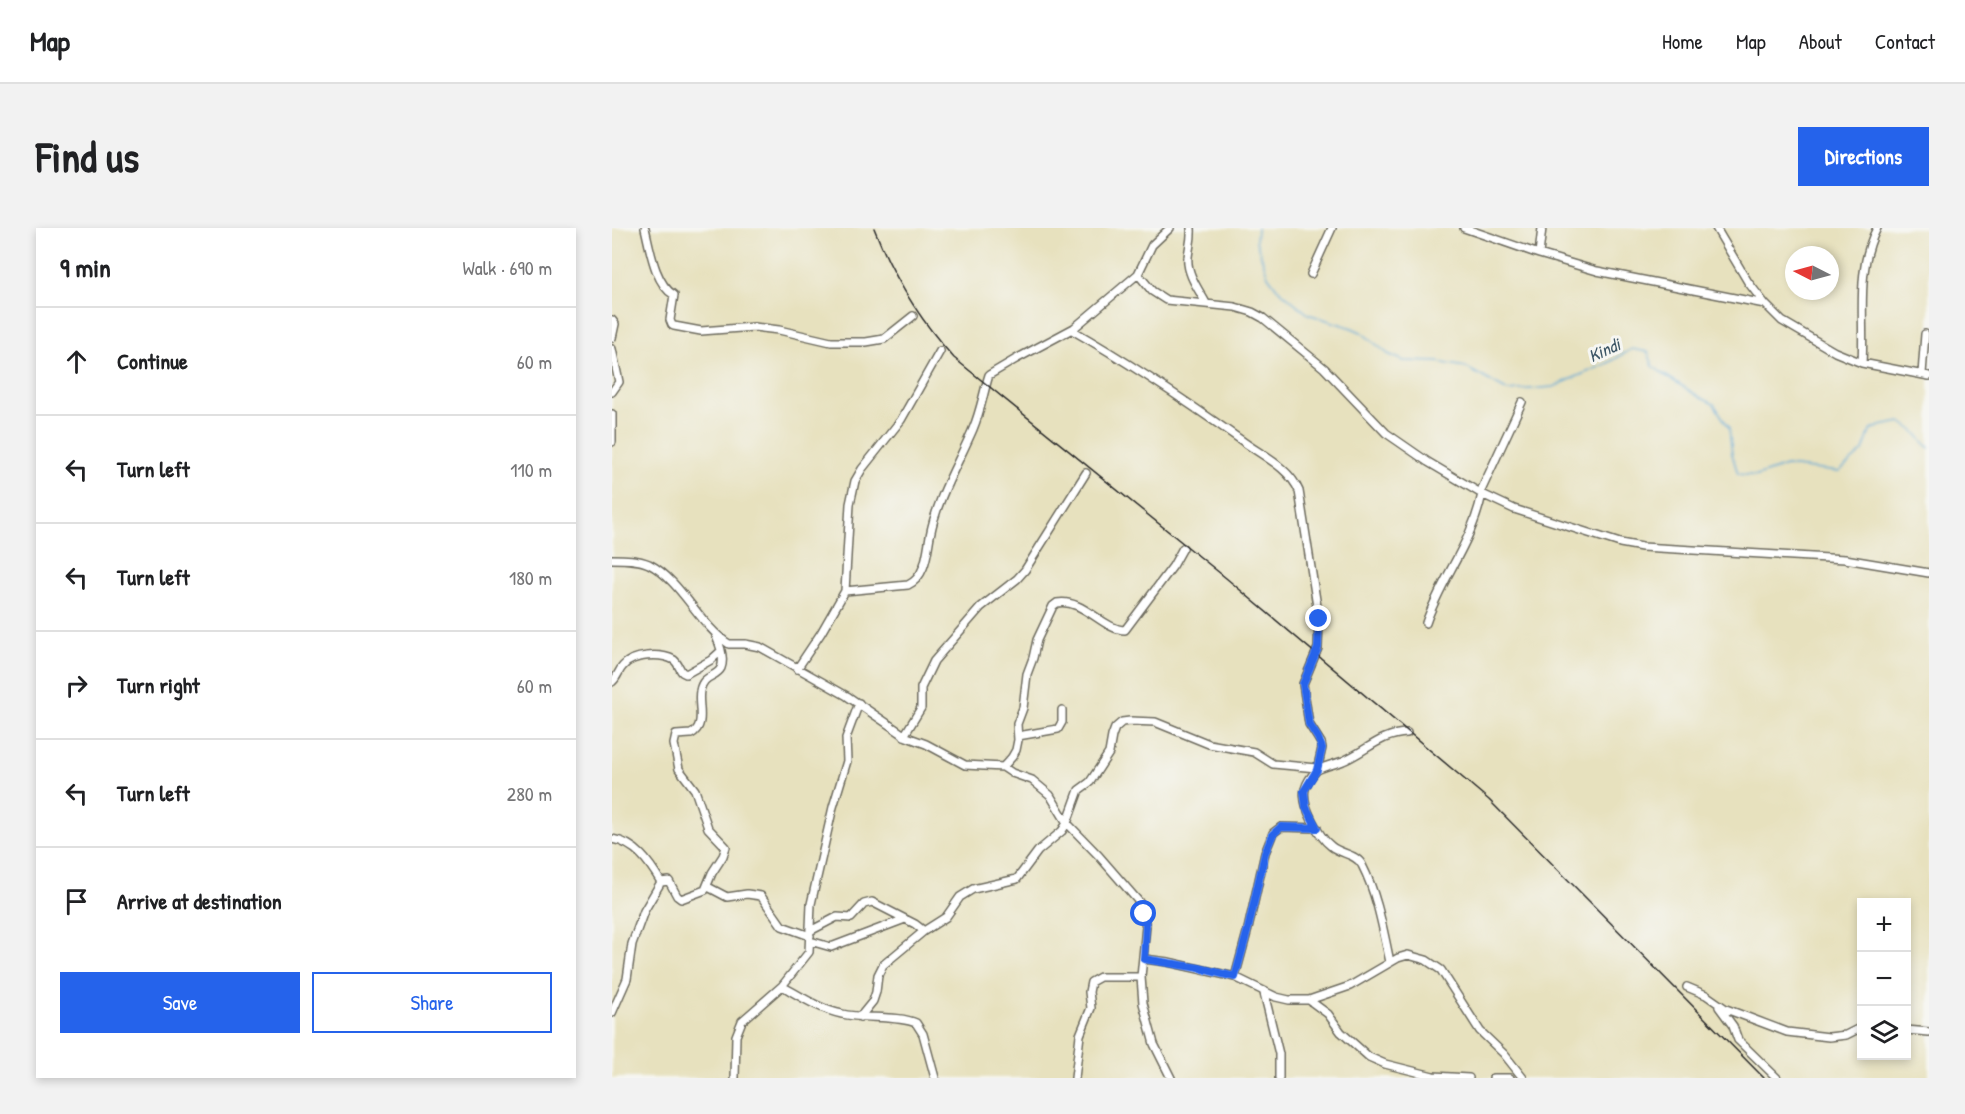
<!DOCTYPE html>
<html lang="en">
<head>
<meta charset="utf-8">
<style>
	body { margin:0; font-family:"Patrick Hand",sans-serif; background:#f2f2f2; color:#202124 }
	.controls { position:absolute; right:18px; bottom:18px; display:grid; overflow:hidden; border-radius:0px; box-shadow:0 3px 9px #0003 }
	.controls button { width:54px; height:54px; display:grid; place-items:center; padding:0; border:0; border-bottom:2px solid #e0e0e0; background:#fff; color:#202124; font:30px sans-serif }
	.compass { position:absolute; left:1173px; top:18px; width:54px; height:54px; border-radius:50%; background:#fff; box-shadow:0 3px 9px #0003; rotate:276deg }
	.stop { position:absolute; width:18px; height:18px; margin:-14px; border:4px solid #2563eb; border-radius:50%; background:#fff }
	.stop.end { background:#2563eb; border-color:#fff; box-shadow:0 2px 6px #0008 }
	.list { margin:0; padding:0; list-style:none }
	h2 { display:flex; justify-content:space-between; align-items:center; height:78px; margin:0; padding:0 24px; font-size:26px }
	h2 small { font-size:20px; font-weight:400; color:#757577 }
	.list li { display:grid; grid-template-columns:39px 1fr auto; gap:18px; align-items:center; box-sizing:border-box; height:108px; padding:0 24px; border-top:2px solid #e0e0e0 }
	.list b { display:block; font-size:22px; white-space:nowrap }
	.list em { font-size:20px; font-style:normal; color:#757577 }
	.actions { display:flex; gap:12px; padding:18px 24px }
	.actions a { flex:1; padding:14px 0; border:2px solid #2563eb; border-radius:0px; text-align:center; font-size:21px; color:#2563eb }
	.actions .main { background:#2563eb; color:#fff }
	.icon { flex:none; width:33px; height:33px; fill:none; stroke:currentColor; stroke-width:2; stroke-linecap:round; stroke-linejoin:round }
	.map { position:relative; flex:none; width:1317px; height:850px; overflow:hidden; border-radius:0px }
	header { display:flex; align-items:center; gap:36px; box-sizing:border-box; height:84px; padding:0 30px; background:#fff; border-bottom:2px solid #e0e0e0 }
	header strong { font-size:28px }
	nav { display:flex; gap:33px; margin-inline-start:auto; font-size:21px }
	.intro { display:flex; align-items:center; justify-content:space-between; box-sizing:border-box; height:144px; padding:0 36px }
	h1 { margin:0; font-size:42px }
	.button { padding:15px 27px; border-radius:0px; background:#2563eb; color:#fff; font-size:21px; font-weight:700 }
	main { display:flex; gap:36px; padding:0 36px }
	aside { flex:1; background:#fff; border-radius:0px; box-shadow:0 3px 9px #0003 }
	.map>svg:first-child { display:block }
</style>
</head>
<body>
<header>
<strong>Map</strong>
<nav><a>Home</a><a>Map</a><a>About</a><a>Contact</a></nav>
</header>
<div class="intro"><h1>Find us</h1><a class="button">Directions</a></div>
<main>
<aside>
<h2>9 min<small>Walk · 690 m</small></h2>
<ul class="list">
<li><svg class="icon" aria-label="ahead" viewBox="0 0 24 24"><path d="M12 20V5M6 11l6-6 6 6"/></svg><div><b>Continue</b></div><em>60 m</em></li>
<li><svg class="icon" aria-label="left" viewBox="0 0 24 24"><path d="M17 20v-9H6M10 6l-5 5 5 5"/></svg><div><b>Turn left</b></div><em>110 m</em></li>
<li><svg class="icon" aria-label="left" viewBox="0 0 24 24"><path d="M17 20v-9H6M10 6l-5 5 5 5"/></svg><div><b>Turn left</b></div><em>180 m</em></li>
<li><svg class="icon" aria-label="right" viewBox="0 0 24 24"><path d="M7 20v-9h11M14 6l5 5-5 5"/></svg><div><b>Turn right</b></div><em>60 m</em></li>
<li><svg class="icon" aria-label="left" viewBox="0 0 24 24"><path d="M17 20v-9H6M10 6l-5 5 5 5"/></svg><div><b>Turn left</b></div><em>280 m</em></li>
<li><svg class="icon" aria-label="arrive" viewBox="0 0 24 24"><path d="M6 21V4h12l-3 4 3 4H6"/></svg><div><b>Arrive at destination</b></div></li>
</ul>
<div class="actions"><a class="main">Save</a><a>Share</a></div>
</aside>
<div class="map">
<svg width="1317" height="850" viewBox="0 0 1317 850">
	<rect width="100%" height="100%" fill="#f6f6f2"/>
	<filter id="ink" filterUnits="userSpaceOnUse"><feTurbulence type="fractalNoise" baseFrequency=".0167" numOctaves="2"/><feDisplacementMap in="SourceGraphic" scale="12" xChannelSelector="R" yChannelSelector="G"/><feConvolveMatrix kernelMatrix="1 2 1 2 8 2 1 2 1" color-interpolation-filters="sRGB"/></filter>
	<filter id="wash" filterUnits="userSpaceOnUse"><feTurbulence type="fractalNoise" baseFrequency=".008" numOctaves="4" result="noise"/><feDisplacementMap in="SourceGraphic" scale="24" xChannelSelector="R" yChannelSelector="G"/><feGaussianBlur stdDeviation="1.35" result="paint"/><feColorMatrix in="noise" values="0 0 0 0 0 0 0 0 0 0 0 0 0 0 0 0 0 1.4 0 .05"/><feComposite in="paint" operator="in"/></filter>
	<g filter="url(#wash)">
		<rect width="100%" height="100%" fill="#e7e1be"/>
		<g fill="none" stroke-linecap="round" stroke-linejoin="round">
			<path stroke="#5ea7d5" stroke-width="1.5" d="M645 0 644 13 656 48 665 60 696 86 740 100 749 104 776 126 792 133 826 134 853 139 896 163 941 159 996 135 1020 121 1036 124 1041 138 1051 146 1089 170 1102 176 1117 200 1120 226 1126 246 1145 248 1174 238 1227 244 1251 223 1258 203 1268 198 1289 194 1302 203 1317 220"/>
		</g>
	</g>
	<g filter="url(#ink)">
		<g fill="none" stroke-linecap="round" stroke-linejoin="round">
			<defs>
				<path id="minor" d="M33 0C38 21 43 56 62 67L58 92 60 97 62 98 89 103 142 99 167 102 219 114H254L272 111 301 88
					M579 0C580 11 577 19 576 29 574 45 587 62 594 75
					M852 0 927 26 985 43 1153 76
					M1104 0 1136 54 1153 76 1170 93 1223 124 1250 135 1317 148
					M927 26 930 0
					M526 46 540 63 554 72 623 79 640 84 651 90 712 140 774 205 816 234 870 266 902 281 1008 315 1030 319 1233 331 1317 345
					M699 46 720 0
					M0 92 3 96 0 110
					M460 102C518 135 574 173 629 212 649 227 677 239 687 263L707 391 706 420 691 456 697 496 709 515 710 520 705 542
					M0 121 7 154 0 164
					M1250 135C1253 89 1243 43 1265 0
					M1310 146 1313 106
					M0 186V214
					M868 265 910 174
					M0 331C12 331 26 331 37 336 70 353 87 397 117 416H133L148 419 235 468 295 509 314 516 353 537 391 539 400 545 420 552 438 567 455 595 487 628 527 674 534 698 529 749 531 775 542 816 559 850
					M233 363 238 276 243 253 250 241 289 192 328 123
					M814 395C830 349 860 315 870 266
					M185 441 209 405 233 363 296 357C314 349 315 324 318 308 325 270 346 236 361 201 369 182 371 166 377 147L404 131 462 100 526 46 540 17 558 0
					M0 454C6 449 6 443 11 438 21 426 49 425 62 432 66 435 67 440 70 444L74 446 99 432 109 423
					M292 508 309 480V460L322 433 369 379 405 351 413 342 474 245
					M406 508 446 501 450 494V482
					M391 539 400 529 404 522 406 512 405 496 411 480 415 446 421 430 425 412 441 378 445 375C471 370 491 402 513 402L561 338 571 320
					M0 611C24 615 37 634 49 654
					M96 659 115 669 135 666 149 668 170 698 198 708
					M198 703 225 689 239 690 252 676 260 674 303 696 312 703
					M198 713 219 719 293 691
					M532 731 556 734 623 749 664 769 677 772H697L716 786 729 804 757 829 773 836 821 848 857 850
					M778 734C771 701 765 666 750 637 745 626 728 626 719 618 707 609 689 577 693 561 695 554 700 547 705 542 713 538 723 536 731 533 755 523 768 506 795 505
					M623 749 636 701 653 625 661 605 669 599 705 600
					M170 758C188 768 209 782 230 786 250 791 287 787 304 795L311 806 323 850
					M1075 759 1094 767 1114 781 1175 804 1217 809 1234 807 1250 799
					M652 765 667 826V850
					M697 772 738 758 786 730 796 727 814 732 829 742 868 803 892 826 911 850
					M1107 779 1121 798 1126 812 1165 850
					M0 785 15 751 20 716 32 683 49 654 57 653 65 668 69 671 93 662 100 645 111 628 114 619 96 600 83 562 67 541 62 516 64 507 79 506C95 498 85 476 88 463 91 446 104 450 109 440 113 430 108 417 104 408
					M248 789 261 773 264 764 266 747 271 737 312 703 334 689 348 669 361 661 405 651 426 623 450 603 455 595 467 562 478 554 497 525 500 508 503 500 510 494 518 493 543 494 597 516 642 524 661 536 705 540
					M1294 802 1317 804
					M123 850 124 808 130 793 170 758 197 724 199 676 221 579 235 533 234 510 247 475
					M463 850 468 807 479 780 477 764 479 754 488 749H529
					M881 850H898"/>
			</defs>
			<use href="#minor" stroke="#6d6b5e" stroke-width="10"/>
			<use href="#minor" stroke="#fff" stroke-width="7"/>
			<path stroke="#2b2b2b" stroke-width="1.5" d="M262 0C281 49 307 91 342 130L614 350 877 572 1152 850"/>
		</g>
	</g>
	<g fill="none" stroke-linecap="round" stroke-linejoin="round" filter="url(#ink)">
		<path stroke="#2563eb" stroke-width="8" d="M532 686 534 698 532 731 587 740 623 749 636 701 653 625 661 606 669 599 705 600 694 579 692 563 705 542 710 520 706 510 697 496 691 456 706 420 707 391"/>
	</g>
	<g text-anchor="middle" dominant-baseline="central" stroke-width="6" stroke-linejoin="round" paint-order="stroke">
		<g font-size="18" font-style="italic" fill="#3d5666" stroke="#f6f6f2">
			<text transform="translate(992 122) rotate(-25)">Kindi</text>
		</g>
	</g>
</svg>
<div class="controls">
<button>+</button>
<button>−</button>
<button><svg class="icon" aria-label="layers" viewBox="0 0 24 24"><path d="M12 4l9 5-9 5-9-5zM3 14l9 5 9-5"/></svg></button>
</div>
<svg class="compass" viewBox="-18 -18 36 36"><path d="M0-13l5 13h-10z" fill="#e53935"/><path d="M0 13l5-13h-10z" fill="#757577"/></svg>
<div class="stop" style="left:532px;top:686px"></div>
<div class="stop end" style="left:707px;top:391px"></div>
</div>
</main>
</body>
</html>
